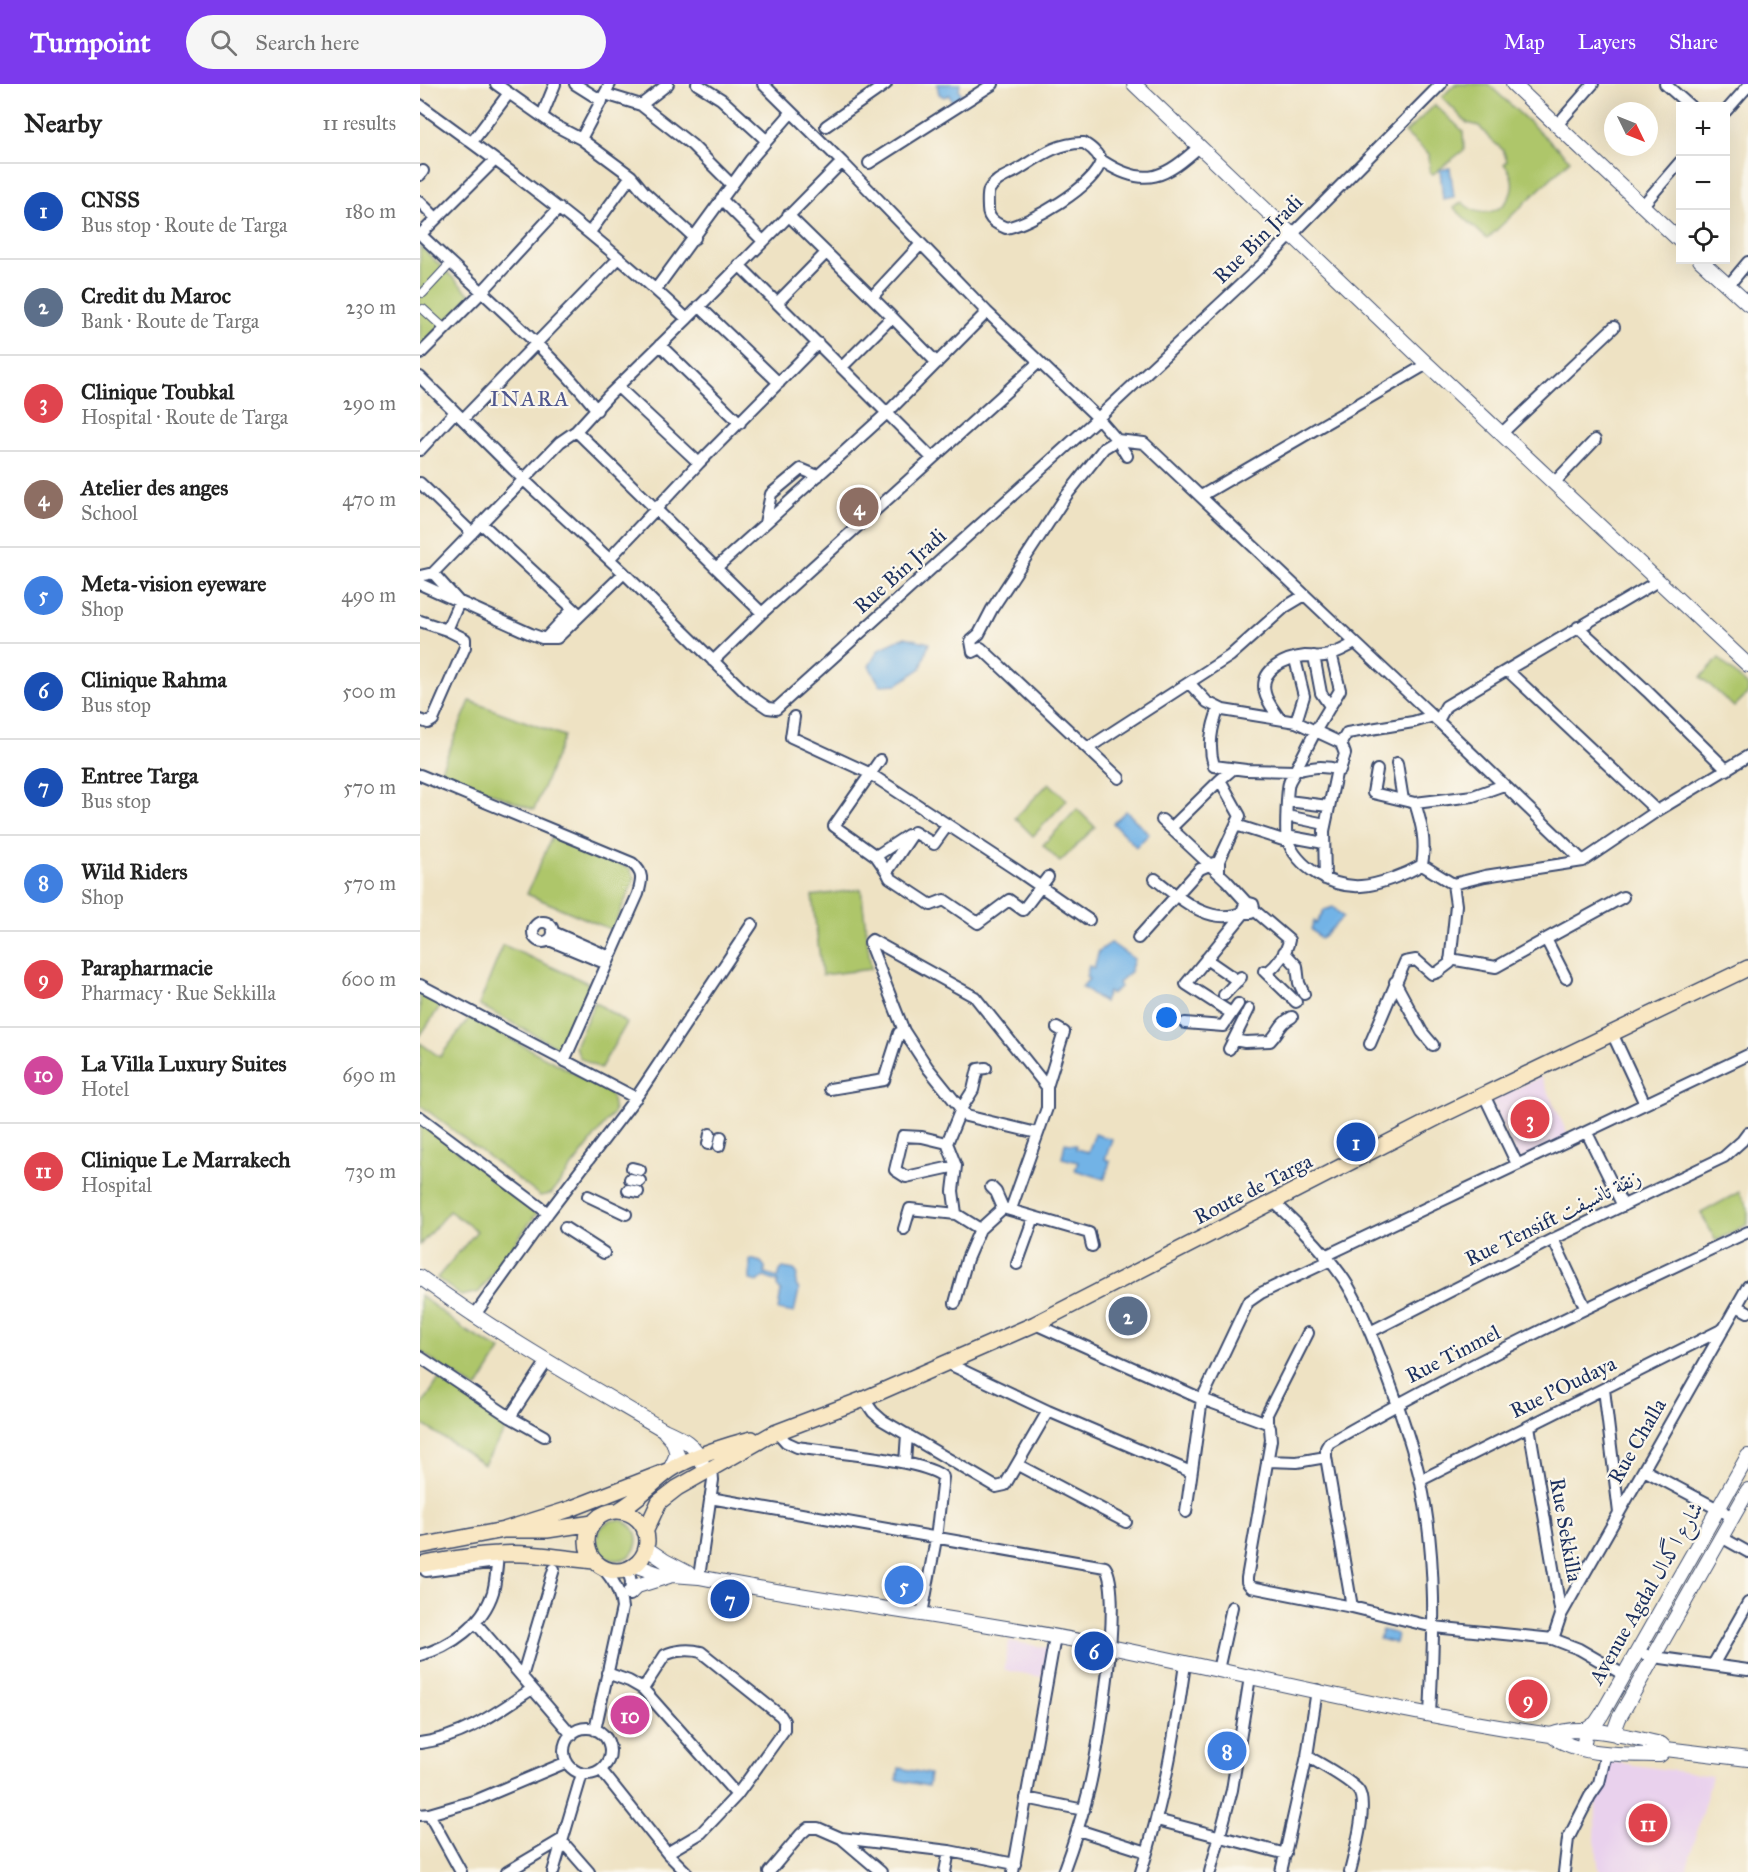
<!DOCTYPE html>
<html lang="en">
<head>
<meta charset="utf-8">
<style>
	body { margin:0; font-family:"IM FELL Great Primer",Amiri,serif; background:#f6f6f6; color:#222 }
	.controls { position:absolute; right:18px; top:18px; display:grid; overflow:hidden; border-radius:0px; box-shadow:0 6px 24px #0002 }
	.controls button { width:54px; height:54px; display:grid; place-items:center; padding:0; border:0; border-bottom:2px solid #e0e0e0; background:#fff; color:#222; font:30px sans-serif }
	.compass { position:absolute; left:1184px; top:18px; width:54px; height:54px; border-radius:50%; background:#fff; box-shadow:0 6px 24px #0002; rotate:133deg }
	.you { position:absolute; left:747px; top:934px; width:21px; height:21px; margin:-15px; border:4px solid #fff; border-radius:50%; background:#1a73e8; box-shadow:0 0 0 9px #1a73e833 }
	.badge { display:grid; place-items:center; width:39px; height:39px; border-radius:50%; background:#7c3aed; color:#fff; font-size:20px; font-weight:700 }
	.pin { position:absolute; translate:-50% -50%; border:3px solid #fff; box-shadow:0 2px 6px #0006 }
	.list { margin:0; padding:0; list-style:none }
	h2 { display:flex; justify-content:space-between; align-items:center; height:78px; margin:0; padding:0 24px; font-size:26px }
	h2 small { font-size:20px; font-weight:400; color:#767676 }
	.list li { display:grid; grid-template-columns:39px 1fr auto; gap:18px; align-items:center; box-sizing:border-box; height:96px; padding:0 24px; border-top:2px solid #e0e0e0 }
	.list b { display:block; font-size:22px; white-space:nowrap }
	.list p { margin:0; font-size:20px; white-space:nowrap; color:#767676 }
	.list em { font-size:20px; font-style:normal; color:#767676 }
	.icon { flex:none; width:33px; height:33px; fill:none; stroke:currentColor; stroke-width:2; stroke-linecap:round; stroke-linejoin:round }
	.map { position:relative; flex:none; width:1328px; height:1788px; overflow:hidden }
	header { display:flex; align-items:center; gap:36px; box-sizing:border-box; height:84px; padding:0 30px; background:#7c3aed; color:#fff }
	header strong { font-size:28px }
	nav { display:flex; gap:33px; margin-inline-start:auto; font-size:21px }
	.search { width:420px; height:54px; background:#f6f6f6; display:flex; align-items:center; gap:15px; box-sizing:border-box; padding:0 21px; border-radius:33px; color:#767676; font-size:22px }
	main { display:flex }
	aside { flex:1; background:#fff }
	.map>svg:first-child { display:block }
</style>
</head>
<body>
<header>
<strong>Turnpoint</strong>
<div class="search"><svg class="icon" aria-label="search" viewBox="0 0 24 24"><circle cx="10" cy="10" r="6"/><path d="M15 15l6 6"/></svg>Search here</div>
<nav><a>Map</a><a>Layers</a><a>Share</a></nav>
</header>
<main>
<aside>
<h2>Nearby<small>11 results</small></h2>
<ul class="list">
<li><span class="badge" style="background:#1a4fb4">1</span><div><b>CNSS</b><p>Bus stop · Route de Targa</p></div><em>180 m</em></li>
<li><span class="badge" style="background:#5c6f8a">2</span><div><b>Credit du Maroc</b><p>Bank · Route de Targa</p></div><em>230 m</em></li>
<li><span class="badge" style="background:#e0444e">3</span><div><b>Clinique Toubkal</b><p>Hospital · Route de Targa</p></div><em>290 m</em></li>
<li><span class="badge" style="background:#8d6e63">4</span><div><b>Atelier des anges</b><p>School</p></div><em>470 m</em></li>
<li><span class="badge" style="background:#3f7fe0">5</span><div><b>Meta-vision eyeware</b><p>Shop</p></div><em>490 m</em></li>
<li><span class="badge" style="background:#1a4fb4">6</span><div><b>Clinique Rahma</b><p>Bus stop</p></div><em>500 m</em></li>
<li><span class="badge" style="background:#1a4fb4">7</span><div><b>Entree Targa</b><p>Bus stop</p></div><em>570 m</em></li>
<li><span class="badge" style="background:#3f7fe0">8</span><div><b>Wild Riders</b><p>Shop</p></div><em>570 m</em></li>
<li><span class="badge" style="background:#e0444e">9</span><div><b>Parapharmacie</b><p>Pharmacy · Rue Sekkilla</p></div><em>600 m</em></li>
<li><span class="badge" style="background:#d1479c">10</span><div><b>La Villa Luxury Suites</b><p>Hotel</p></div><em>690 m</em></li>
<li><span class="badge" style="background:#e0444e">11</span><div><b>Clinique Le Marrakech</b><p>Hospital</p></div><em>730 m</em></li>
</ul>
</aside>
<div class="map">
<svg width="1328" height="1788" viewBox="0 0 1328 1788">
	<rect width="100%" height="100%" fill="#fbf7ec"/>
	<filter id="ink" filterUnits="userSpaceOnUse"><feTurbulence type="fractalNoise" baseFrequency=".0167" numOctaves="2"/><feDisplacementMap in="SourceGraphic" scale="12" xChannelSelector="R" yChannelSelector="G"/><feConvolveMatrix kernelMatrix="1 2 1 2 8 2 1 2 1" color-interpolation-filters="sRGB"/></filter>
	<filter id="wash" filterUnits="userSpaceOnUse"><feTurbulence type="fractalNoise" baseFrequency=".008" numOctaves="4" result="noise"/><feDisplacementMap in="SourceGraphic" scale="24" xChannelSelector="R" yChannelSelector="G"/><feGaussianBlur stdDeviation="1.35" result="paint"/><feColorMatrix in="noise" values="0 0 0 0 0 0 0 0 0 0 0 0 0 0 0 0 0 1.4 0 .05"/><feComposite in="paint" operator="in"/></filter>
	<g filter="url(#wash)">
		<rect width="100%" height="100%" fill="#eee2c3"/>
		<path fill="#e9d1ed" d="M1121 993 1149 1053 1099 1076 1071 1016Z
			M589 1557 628 1564 622 1593 584 1586Z
			M1186 1677 1292 1692 1266 1788 1179 1787 1175 1756 1176 1722Z"/>
		<path fill="#aec66b" stroke="#647a64" stroke-width="1.5" d="M1035 0H1068L1150 76 1067 155 1034 124 1042 118C1070 147 1110 109 1084 80L1087 77 1083 66 1069 54 1059 42 1047 39 1022 13Z
			M1015 21 1043 47 1044 66 1013 90 1010 88 1009 70 985 49Z
			M0 162 53 213 0 268Z
			M1299 574 1328 602V609L1314 623 1281 593Z
			M50 617 144 652 114 726 20 688Z
			M629 699 647 716 613 752 595 734Z
			M657 725 675 743 640 778 623 761Z
			M133 750 209 784 215 794 192 846 107 810Z
			M441 805 451 885 402 891 392 812Z
			M83 861 170 900 144 959 137 963 59 921Z
			M0 905 23 918 0 952Z
			M175 918 207 939 180 985 160 974 155 962Z
			M50 933 191 1009 194 1028 131 1110 120 1112 0 1021V959L20 973Z
			M0 1038 117 1129 59 1208 41 1212 17 1194 57 1147 29 1127 0 1161Z
			M1319 1108 1328 1124V1140L1296 1157 1281 1129Z
			M0 1211 46 1247 81 1266 57 1305 21 1283 0 1266Z
			M19 1295 89 1340 64 1380 0 1339V1324Z
			M177 1456a20 20 0 1 1 40 0a20 20 0 1 1-40 0Z"/>
		<path fill="#72b3e6" stroke="#4671a2" stroke-width="1.5" d="M517 0H540L539 6 543 13 535 20 533 19 529 11 524 13 519 10Z
			M1030 84 1034 113 1023 115 1020 86Z
			M485 553 509 559 501 584 478 600 460 601 449 582 459 565Z
			M706 727 729 750 716 763 693 739Z
			M913 823 923 833 901 855 891 845 894 837 896 840 904 826Z
			M691 859 714 875 710 888 698 899 700 903 691 910 688 908 684 918 662 903 669 895 666 893 669 882 674 884 679 867Z
			M675 1050 692 1055 685 1075 690 1077 685 1095 655 1086 658 1078 642 1074 645 1059 656 1061V1065L668 1068Z
			M330 1175 341 1178 345 1183V1190L358 1194 360 1187 363 1184 374 1186 377 1189 376 1201 379 1206 374 1229 358 1226 361 1207 357 1202 358 1198 344 1193 337 1198 330 1196Z
			M962 1546 977 1550 975 1559 959 1555Z
			M479 1684 510 1690 508 1702 477 1696Z"/>
	</g>
	<g filter="url(#ink)">
		<g fill="none" stroke-linecap="round" stroke-linejoin="round">
			<defs>
				<path id="pedestrian" d="M3 209 30 180
					M3 225 25 245"/>
				<path id="minor" d="M76 0 134 41 161 55 211 92 224 108 275 154
					M155 0 182 17
					M277 0 301 15 346 56
					M343 0 422 78 567 228 678 334 697 356 724 359 1018 637
					M1245 0 1270 22
					M185 10 221 21 248 0
					M0 21C93 88 184 156 267 235
					M221 21 272 61 312 101
					M1306 27 1328 2
					M122 32 135 0
					M1137 41 1173 0
					M406 42 466 0
					M161 55 190 0
					M52 58 89 9
					M681 77C674 103 611 139 586 144 577 140 568 136 568 125 568 120 567 111 569 106 576 94 588 92 599 85 620 72 639 58 664 59 668 62 672 64 675 68 679 71 679 76 684 78 726 105 746 93 780 62
					M449 79 573 0
					M0 91 3 87
					M301 115 343 157
					M0 118 16 134
					M1223 121 1260 78
					M368 131 472 233 422 283
					M170 148 211 92
					M0 150C60 208 125 261 177 326
					M0 151 75 76
					M319 181 512 374
					M1308 202 1328 178
					M236 205 331 75 371 29
					M452 213 501 160
					M357 219 406 169
					M279 222 359 299
					M472 233 517 279
					M240 261 320 339
					M0 270 61 209 139 124
					M0 293 104 396 204 489 326 609 348 624 356 625 678 334 845 178 1021 0
					M198 303 279 379
					M43 335 199 174
					M156 347 342 529
					M1081 350 1194 243
					M0 366 35 328
					M0 399 52 449
					M1134 399 1175 356
					M781 412 1007 280
					M345 439 351 410 381 385 398 392
					M62 440 160 531
					M189 475 279 379 398 259
					M296 484 467 329 567 228
					M13 489 140 358 156 347 188 312 267 235 422 78
					M0 492 13 489 39 518 27 546 0 537
					M1238 497 1026 622 1018 637 1163 777 1237 727 1328 672
					M0 500 111 550 122 554H137L204 489
					M1158 543 1227 607 1307 686
					M126 554 153 525
					M894 572 901 609 910 622
					M875 575 884 612 876 638
					M293 577 342 529 619 278
					M1087 586 1237 727
					M770 600 787 618 803 626 876 638 921 659 925 670 920 686C903 681 892 683 875 687 874 691 870 695 869 699 867 705 865 750 867 755 877 783 911 804 941 802 959 801 986 790 1002 781L1033 800 1036 821 1030 879 1018 888 1012 890 996 876 985 878 950 960
					M799 624C791 644 788 662 794 682L826 686 875 687 896 646 920 606 911 569
					M374 633 371 653 449 689 598 787 669 836
					M859 634C854 626 847 618 845 609 839 585 866 574 885 572 892 572 898 573 904 572 916 570 925 564 935 559
					M0 636 8 639 13 636 45 563V555L27 546
					M921 659 927 649 993 638 1013 632
					M668 664 810 572 865 523 885 511
					M460 676 414 742 456 772 467 788 494 748 514 760 527 742
					M977 679 983 716
					M957 686 953 709 995 719C1002 741 1006 758 1002 781
					M0 691 212 779C224 789 222 796 218 810L144 977
					M699 694 561 564 553 568 551 557 559 550 572 525 646 412 684 364 697 356 707 372
					M868 717 908 722
					M995 719 1053 712 1084 701
					M867 732 905 740
					M742 736 806 796 826 818 833 820 834 824 831 829H827L823 825 826 818
					M816 741 863 756 866 752 904 759
					M751 744 800 696
					M456 772 488 751
					M467 788 470 794 511 821 524 816 558 839 589 816 603 826 628 793
					M799 789V777L820 732 800 696 813 685
					M735 795C758 813 792 845 824 827
					M905 795 904 747 917 685
					M1033 800 1065 792 1163 777
					M834 826 869 856C867 868 857 881 848 888L844 887
					M113 848a10 10 0 1 1 20 0a10 10 0 1 1-20 0Z
					M133 848 190 873
					M718 854 780 785 794 779
					M129 856 187 880
					M864 868 877 882 879 899 884 910
					M786 875 818 897
					M1030 875 1076 883 1126 855
					M844 887 876 918
					M1146 894 1126 855 1203 813
					M975 898 1002 948 1013 961
					M0 901 216 1014
					M804 911 821 893
					M811 929 766 900 825 828
					M765 939 803 942 818 920
					M484 947 451 863 450 858 452 856 555 913 627 1003
					M1192 949 1225 1020
					M814 956 825 958 850 957C860 947 859 940 872 933
					M809 965 829 925
					M566 984 558 985 553 1006 541 1025 546 1032 617 1049
					M410 1005 464 996 479 949 484 947 508 984 541 1025 527 1059 536 1082 533 1107 536 1130 560 1145
					M1064 1011 1097 1080
					M0 1033 128 1129
					M1167 1049 1203 1122
					M527 1059 502 1053 483 1052 475 1086 486 1093 536 1082
					M288 1060 290 1050
					M299 1062 301 1053
					M212 1084 220 1086
					M210 1095 220 1097
					M571 1103 576 1108 583 1124 669 1149 672 1162
					M208 1106 218 1108
					M168 1112 206 1130
					M854 1118C878 1140 916 1179 931 1207 946 1234 956 1263 967 1291 980 1326 993 1363 1001 1399 1017 1475 1014 1553 1010 1630
					M591 1125 627 1024V1003L644 948 637 944
					M145 1144 184 1169
					M484 1145 490 1125 536 1130
					M1133 1155 1165 1223
					M905 1172 1328 971
					M597 1180 614 1133
					M535 1219 547 1175 560 1145 583 1124
					M1317 1222 1328 1228
					M54 1232 128 1129 220 1008 332 840
					M615 1240 782 1315 847 1339 850 1344 851 1356 827 1494V1498L831 1503 932 1523 1014 1543 1133 1555 1159 1565 1204 1591
					M950 1248 1133 1155 1304 1073 1322 1057 1328 1049
					M0 1273 90 1333 124 1352
					M527 1279 628 1327 771 1388
					M1184 1305 1199 1429
					M444 1315 453 1328 462 1336 576 1403 585 1401 628 1327
					M90 1333 127 1277
					M847 1339V1330L888 1249
					M1109 1342 1141 1531 1133 1555
					M357 1348 366 1358 377 1363C406 1368 507 1376 523 1393L516 1455 502 1530
					M847 1377 877 1378 906 1373
					M485 1379 487 1350
					M598 1381 706 1438
					M1224 1386 1313 1433
					M1001 1396 1303 1245
					M290 1414 685 1483C704 1509 678 1669 669 1705 662 1733 653 1761 643 1788
					M766 1428 782 1315 828 1218 841 1209 909 1177
					M1301 1453 1328 1468
					M208 1485 211 1498 210 1511
					M6 1487 77 1478
					M279 1493 293 1396 292 1385
					M932 1523 906 1373V1364L909 1359C1044 1281 1186 1214 1328 1148
					M1141 1531 1328 1202
					M55 1538 152 1651
					M1217 1568 1234 1573 1328 1586
					M0 1571C31 1563 63 1540 73 1508 76 1496 77 1482 78 1470
					M1293 1581 1328 1519
					M798 1586 812 1523
					M187 1589 209 1597 223 1605 317 1711
					M102 1593 134 1485
					M223 1605 245 1571C255 1566 270 1565 281 1568L361 1632 364 1637V1646L317 1711 281 1749 247 1769
					M144 1667a23 23 0 1 1 46 0a23 23 0 1 1-46 0Z
					M175 1646 202 1524C200 1506 193 1496 182 1483
					M0 1659C44 1653 76 1629 112 1605
					M887 1672C900 1680 929 1695 938 1706 949 1719 934 1771 930 1788
					M181 1686 247 1769 266 1788
					M606 1714 664 1726
					M9 1730 41 1788
					M0 1731 9 1730 57 1716 147 1678
					M737 1736 866 1770
					M658 1746 727 1768
					M421 1754 461 1788
					M87 1788 141 1756 169 1788
					M133 1788 162 1690
					M349 1788 381 1750 388 1744H398L421 1754 529 1767 595 1780
					M525 1788 529 1767
					M593 1788 635 1553
					M721 1788C743 1720 755 1651 765 1580
					M790 1788 812 1706 830 1593
					M861 1788 887 1672 897 1606
					M1144 1788 1148 1755 1170 1712 1179 1699 1186 1669"/>
				<path id="tertiary" d="M714 0 1005 278 1328 581
					M1093 0 1260 157
					M1280 176 1328 220
					M0 1193C77 1250 161 1297 244 1346 260 1353 277 1361 282 1379
					M245 1348 253 1357 257 1370 250 1386
					M226 1464 245 1477 268 1489
					M214 1481 239 1490 279 1493C415 1520 554 1535 690 1563 837 1593 983 1630 1131 1651 1160 1673 1205 1670 1240 1671L1246 1665
					M210 1509 217 1502 249 1492
					M1131 1651C1160 1638 1210 1653 1241 1660L1246 1665 1328 1675
					M1197 1651 1196 1642 1199 1634 1328 1406
					M1163 1665 1166 1646 1176 1639 1182 1630 1328 1372"/>
				<path id="secondary" d="M198 1427C219 1415 231 1400 249 1387 267 1374 310 1360 332 1355
					M167 1457a30 30 0 1 1 60 0a30 30 0 1 1-60 0Z
					M84 1446 150 1425 250 1386
					M225 1448 239 1418 257 1404 352 1350 444 1315 615 1240 1020 1032 1328 884
					M0 1462 84 1446H127L173 1439
					M0 1481C26 1476 52 1471 78 1470 110 1468 142 1474 174 1477"/>
			</defs>
			<use href="#pedestrian" stroke="#3b4a6d" stroke-width="10"/>
			<use href="#minor" stroke="#3b4a6d" stroke-width="14"/>
			<use href="#tertiary" stroke="#3b4a6d" stroke-width="16"/>
			<use href="#secondary" stroke="#3b4a6d" stroke-width="18"/>
			<use href="#pedestrian" stroke="#fff" stroke-width="8"/>
			<use href="#minor" stroke="#fff" stroke-width="10"/>
			<use href="#tertiary" stroke="#fff" stroke-width="14"/>
			<use href="#secondary" stroke="#f9e7c3" stroke-width="15"/>
		</g>
	</g>
	<g text-anchor="middle" dominant-baseline="central" stroke-width="4.5" stroke-linejoin="round" paint-order="stroke">
		<g font-size="21" fill="#1b2f5e" stroke="#fbf7ec">
			<text transform="translate(838 155) rotate(-45)">Rue Bin Jradi</text>
			<text transform="translate(480 487) rotate(-42)">Rue Bin Jradi</text>
			<text transform="translate(833 1105) rotate(-27)">Route de Targa</text>
			<text transform="translate(1133 1134) rotate(-26)">Rue Tensift زنقة تانسيفت</text>
			<text transform="translate(1033 1270) rotate(-27)">Rue Tinmel</text>
			<text transform="translate(1143 1303) rotate(-26)">Rue l'Oudaya</text>
			<text transform="translate(1217 1357) rotate(-60)">Rue Challa</text>
			<text transform="translate(1146 1446) rotate(80)">Rue Sekkilla</text>
			<text transform="translate(1226 1509) rotate(-60)">Avenue Agdal شارع اگدال</text>
		</g>
		<g font-size="22" letter-spacing="1.5" fill="#4f578e" stroke="#fbf7ec">
			<text x="110" y="314">INARA</text>
		</g>
	</g>
</svg>
<div class="controls">
<button>+</button>
<button>−</button>
<button><svg class="icon" aria-label="locate" viewBox="0 0 24 24"><circle cx="12" cy="12" r="6"/><path d="M12 2v4M12 18v4M2 12h4M18 12h4"/></svg></button>
</div>
<svg class="compass" viewBox="-18 -18 36 36"><path d="M0-13l5 13h-10z" fill="#e53935"/><path d="M0 13l5-13h-10z" fill="#767676"/></svg>
<div class="you"></div>
<div class="pin badge" style="left:936px;top:1058px;background:#1a4fb4">1</div>
<div class="pin badge" style="left:708px;top:1232px;background:#5c6f8a">2</div>
<div class="pin badge" style="left:1110px;top:1035px;background:#e0444e">3</div>
<div class="pin badge" style="left:439px;top:423px;background:#8d6e63">4</div>
<div class="pin badge" style="left:484px;top:1501px;background:#3f7fe0">5</div>
<div class="pin badge" style="left:674px;top:1567px;background:#1a4fb4">6</div>
<div class="pin badge" style="left:310px;top:1515px;background:#1a4fb4">7</div>
<div class="pin badge" style="left:807px;top:1667px;background:#3f7fe0">8</div>
<div class="pin badge" style="left:1108px;top:1615px;background:#e0444e">9</div>
<div class="pin badge" style="left:210px;top:1631px;background:#d1479c">10</div>
<div class="pin badge" style="left:1228px;top:1739px;background:#e0444e">11</div>
</div>
</main>
</body>
</html>
